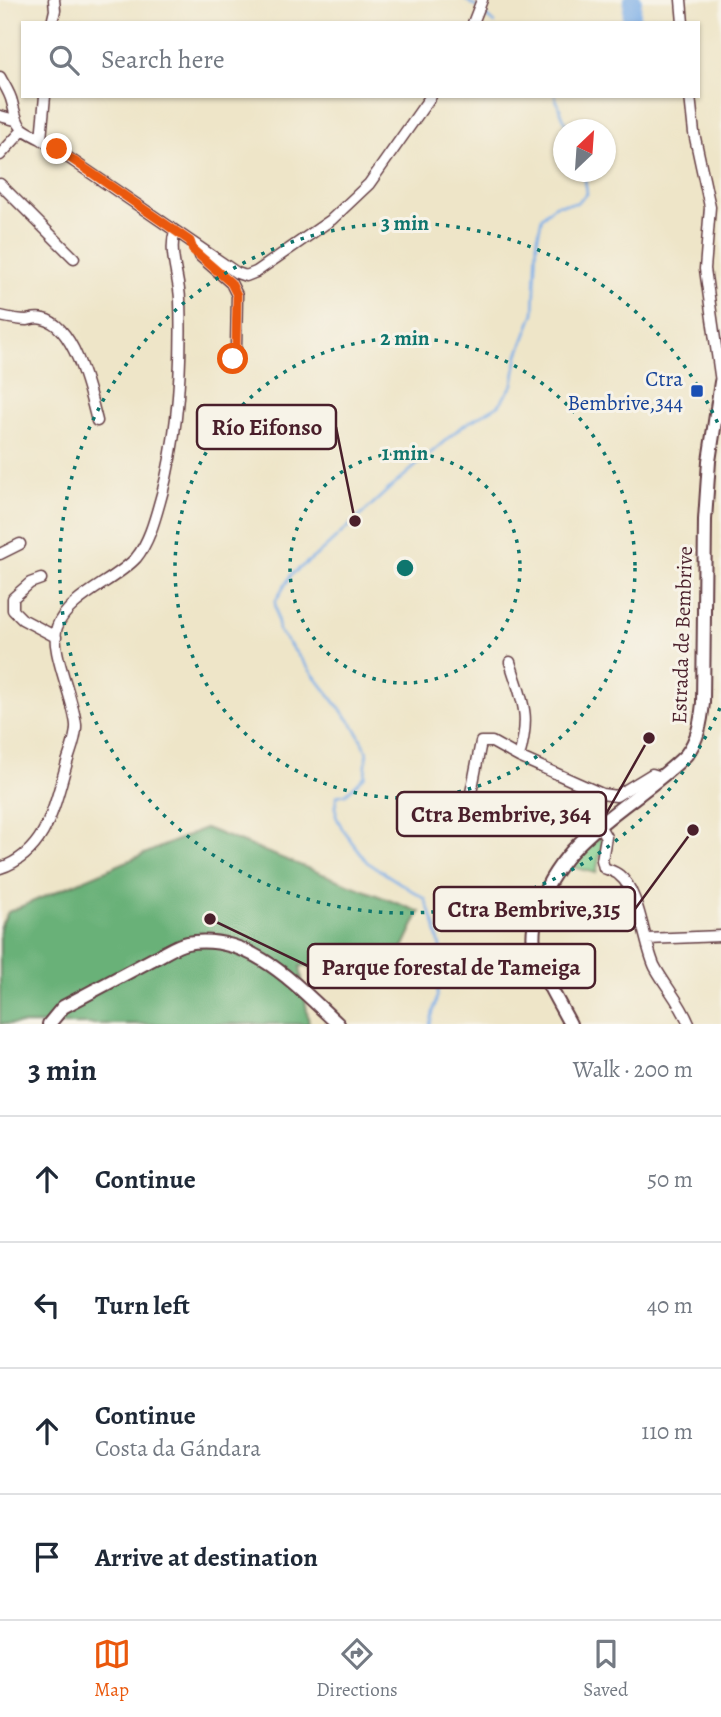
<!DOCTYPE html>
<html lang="en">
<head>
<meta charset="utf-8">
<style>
	body { margin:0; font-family:Alegreya,serif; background:#f6f6f7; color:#1f2937 }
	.compass { position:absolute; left:553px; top:119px; width:63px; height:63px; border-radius:50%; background:#fff; box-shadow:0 2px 5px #0004; rotate:25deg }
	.stop { position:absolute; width:21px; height:21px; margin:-16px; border:5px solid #ea580c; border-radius:50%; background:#fff }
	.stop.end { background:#ea580c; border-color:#fff; box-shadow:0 2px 7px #0008 }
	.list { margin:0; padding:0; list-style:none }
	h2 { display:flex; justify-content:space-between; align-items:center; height:91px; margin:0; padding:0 28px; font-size:30px }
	h2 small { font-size:23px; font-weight:400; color:#747a83 }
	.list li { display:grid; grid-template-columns:46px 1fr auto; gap:21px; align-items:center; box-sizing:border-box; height:126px; padding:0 28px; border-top:2px solid #e0e1e3 }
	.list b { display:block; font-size:26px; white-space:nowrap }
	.list p { margin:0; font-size:23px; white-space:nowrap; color:#747a83 }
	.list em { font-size:23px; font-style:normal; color:#747a83 }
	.icon { flex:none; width:38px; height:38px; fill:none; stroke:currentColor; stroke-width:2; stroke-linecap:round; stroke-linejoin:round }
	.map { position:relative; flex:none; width:721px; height:1024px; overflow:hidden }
	.search { position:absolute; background:#fff; box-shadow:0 2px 5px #0004; left:21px; right:21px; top:21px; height:77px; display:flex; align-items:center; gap:18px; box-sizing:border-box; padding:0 24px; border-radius:0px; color:#747a83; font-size:26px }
	.sheet { height:595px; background:#fff }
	nav { display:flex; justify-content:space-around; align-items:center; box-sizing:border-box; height:98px; border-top:2px solid #e0e1e3; background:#fff; font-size:19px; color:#747a83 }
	nav a { display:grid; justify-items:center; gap:4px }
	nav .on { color:#ea580c }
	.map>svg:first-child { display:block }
</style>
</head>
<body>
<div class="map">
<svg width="721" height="1024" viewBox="0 0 721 1024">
	<rect width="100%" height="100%" fill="#f7f3e8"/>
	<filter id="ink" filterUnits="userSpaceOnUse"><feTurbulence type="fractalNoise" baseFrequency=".0143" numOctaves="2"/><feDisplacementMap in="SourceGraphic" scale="14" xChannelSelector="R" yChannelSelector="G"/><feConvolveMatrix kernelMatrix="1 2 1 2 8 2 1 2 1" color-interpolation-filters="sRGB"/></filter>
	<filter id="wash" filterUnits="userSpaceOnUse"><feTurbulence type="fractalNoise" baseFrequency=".00686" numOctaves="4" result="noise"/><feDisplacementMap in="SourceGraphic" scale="28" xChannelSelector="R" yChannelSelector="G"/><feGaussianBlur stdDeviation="1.57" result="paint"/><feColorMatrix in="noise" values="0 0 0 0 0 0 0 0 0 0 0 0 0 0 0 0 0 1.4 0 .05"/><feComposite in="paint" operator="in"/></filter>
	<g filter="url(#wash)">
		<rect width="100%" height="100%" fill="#eee5c8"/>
		<path fill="#82ce8c" stroke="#66765c" stroke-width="2" d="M600 837 603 840 596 873 569 866Z"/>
		<path fill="#69b178" stroke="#5a6852" stroke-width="2" d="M205 828 420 912 389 977 300 966 309 1024H0V927L8 912Z"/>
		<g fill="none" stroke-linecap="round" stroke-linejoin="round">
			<path stroke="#7caee8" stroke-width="2.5" d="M466 0 476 7
				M481 11 494 23
				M555 96 568 130
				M430 1024 437 997 441 951 435 925 425 899 367 862 343 830 336 816V796L346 794 365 776 367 752 356 729 279 631 275 602 291 575 323 550 389 489 461 427 499 405 513 384 518 355 534 313 537 241 542 217 555 205 576 203 587 194 584 172"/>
			<path stroke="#7caee8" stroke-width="18" d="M631 23 633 0"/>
		</g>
	</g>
	<g filter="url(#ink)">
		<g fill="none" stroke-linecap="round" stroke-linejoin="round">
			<defs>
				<path id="minor" d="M681 0 683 23
					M52 23 55 10 54 0
					M473 23 482 0
					M0 77C4 85 10 93 12 102 19 128 17 127 41 139L45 96
					M690 96 694 133 710 207 705 269 721 382
					M0 116 15 120
					M41 139 237 273 246 276 256 272 331 220 369 184 431 96
					M0 155 23 130
					M0 184 74 258
					M200 256 231 283 237 295 236 347 233 359
					M0 316C9 318 18 320 27 320 32 319 37 317 43 319 75 325 90 394 97 421
					M0 554 20 544
					M41 579 30 583 13 598V610L22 619 56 637
					M510 662C523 704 531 713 519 757
					M472 813 470 798 481 742H492L519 757 602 794 616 796 652 774 661 777
					M599 825 606 837 602 860 604 868C609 870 616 872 619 875 640 891 644 945 655 967 666 987 680 1002 689 1024
					M0 868C46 853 54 807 66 766 69 754 77 738 76 725 74 699 49 648 57 627 67 598 115 581 136 558 150 541 156 515 162 494 179 431 182 364 180 299 179 277 168 252 175 231
					M647 939 721 936"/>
				<path id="tertiary" d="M49 1024 63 1007C93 991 123 975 153 959 164 954 176 945 187 943 250 932 297 986 338 1024
					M570 1024C558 1001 542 976 535 951 531 934 535 919 540 903 566 833 635 805 686 755 698 740 701 722 703 703L705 520 709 461 721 382"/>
			</defs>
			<use href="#minor" stroke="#633d43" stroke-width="13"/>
			<use href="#tertiary" stroke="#633d43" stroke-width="16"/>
			<use href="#minor" stroke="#fff" stroke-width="10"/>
			<use href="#tertiary" stroke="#fff" stroke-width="12"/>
		</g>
	</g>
	<g fill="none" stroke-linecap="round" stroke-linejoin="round" filter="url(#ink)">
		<path stroke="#ea580c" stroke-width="9" d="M57 149 190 241 193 250 231 283 237 295 236 348 233 359"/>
	</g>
	<g fill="none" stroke="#0f766e" stroke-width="3.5" stroke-dasharray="3.5 7">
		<circle cx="405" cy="568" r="115"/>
		<circle cx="405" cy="568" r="230"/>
		<path d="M720 708A345 345 0 1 1 720 428"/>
	</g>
	<rect fill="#1a4fb4" stroke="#f7f3e8" stroke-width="2.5" x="690" y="384" width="14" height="14" rx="3.5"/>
	<g text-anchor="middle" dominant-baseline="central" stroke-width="6" stroke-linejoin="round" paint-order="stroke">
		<g font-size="21" fill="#164399" stroke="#f7f3e8" text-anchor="end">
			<text x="683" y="379">Ctra<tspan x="683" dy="24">Bembrive,344</tspan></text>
		</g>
		<g font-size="21" fill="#4a1f2b" stroke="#f7f3e8">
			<text transform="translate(682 635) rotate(-88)">Estrada de Bembrive</text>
		</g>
	</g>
	<circle cx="405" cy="568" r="10" fill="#0f766e" stroke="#f7f3e8" stroke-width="3.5"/>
	<g font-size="21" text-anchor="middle" font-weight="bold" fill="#0f766e" stroke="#f7f3e8" stroke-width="6" stroke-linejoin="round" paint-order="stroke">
		<text x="405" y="230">3 min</text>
		<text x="405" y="345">2 min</text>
		<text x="405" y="460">1 min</text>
	</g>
	<path fill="none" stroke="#4a1f2b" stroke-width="2.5" d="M355 521L336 427M649 738L606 814M693 830L635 909M210 919L308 966"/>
	<g fill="#4a1f2b" stroke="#f7f3e8" stroke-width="2.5">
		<circle cx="355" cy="521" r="7"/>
		<circle cx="649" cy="738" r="7"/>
		<circle cx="693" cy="830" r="7"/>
		<circle cx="210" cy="919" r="7"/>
	</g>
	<g fill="#f7f3e8" stroke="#4a1f2b" stroke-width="2.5">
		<rect x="197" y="405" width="139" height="44" rx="7"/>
		<rect x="397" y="792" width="209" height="44" rx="7"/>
		<rect x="434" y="887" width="201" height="44" rx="7"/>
		<rect x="308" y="944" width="287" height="44" rx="7"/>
	</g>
	<g font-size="23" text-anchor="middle" font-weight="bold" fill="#4a1f2b">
		<text x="267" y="435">Río Eifonso</text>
		<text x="501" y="822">Ctra Bembrive, 364</text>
		<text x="534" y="917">Ctra Bembrive,315</text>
		<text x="451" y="975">Parque forestal de Tameiga</text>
	</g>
</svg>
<svg class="compass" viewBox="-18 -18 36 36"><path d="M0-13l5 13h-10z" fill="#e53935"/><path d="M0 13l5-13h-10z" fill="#747a83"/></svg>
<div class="stop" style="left:233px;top:359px"></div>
<div class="stop end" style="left:57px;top:149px"></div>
<div class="search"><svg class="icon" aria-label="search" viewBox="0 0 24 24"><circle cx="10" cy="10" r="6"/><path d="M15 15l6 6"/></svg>Search here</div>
</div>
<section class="sheet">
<h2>3 min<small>Walk · 200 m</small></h2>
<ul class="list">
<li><svg class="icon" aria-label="ahead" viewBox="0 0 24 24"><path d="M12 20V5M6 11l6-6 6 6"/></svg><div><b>Continue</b></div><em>50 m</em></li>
<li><svg class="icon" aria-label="left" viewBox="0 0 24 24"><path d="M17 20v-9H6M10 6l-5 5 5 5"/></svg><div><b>Turn left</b></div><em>40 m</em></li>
<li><svg class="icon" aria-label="ahead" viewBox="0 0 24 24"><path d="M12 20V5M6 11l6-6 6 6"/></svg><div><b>Continue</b><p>Costa da Gándara</p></div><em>110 m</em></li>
<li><svg class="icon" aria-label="arrive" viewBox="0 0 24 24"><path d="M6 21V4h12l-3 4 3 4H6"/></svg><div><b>Arrive at destination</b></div></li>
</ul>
</section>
<nav>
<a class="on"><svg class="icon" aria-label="map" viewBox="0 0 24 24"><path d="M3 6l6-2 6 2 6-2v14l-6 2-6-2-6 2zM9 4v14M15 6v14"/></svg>Map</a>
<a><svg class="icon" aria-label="directions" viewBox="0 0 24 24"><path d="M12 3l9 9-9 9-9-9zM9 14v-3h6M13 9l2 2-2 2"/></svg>Directions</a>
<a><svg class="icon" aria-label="saved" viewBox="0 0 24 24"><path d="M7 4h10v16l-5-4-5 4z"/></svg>Saved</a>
</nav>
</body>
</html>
